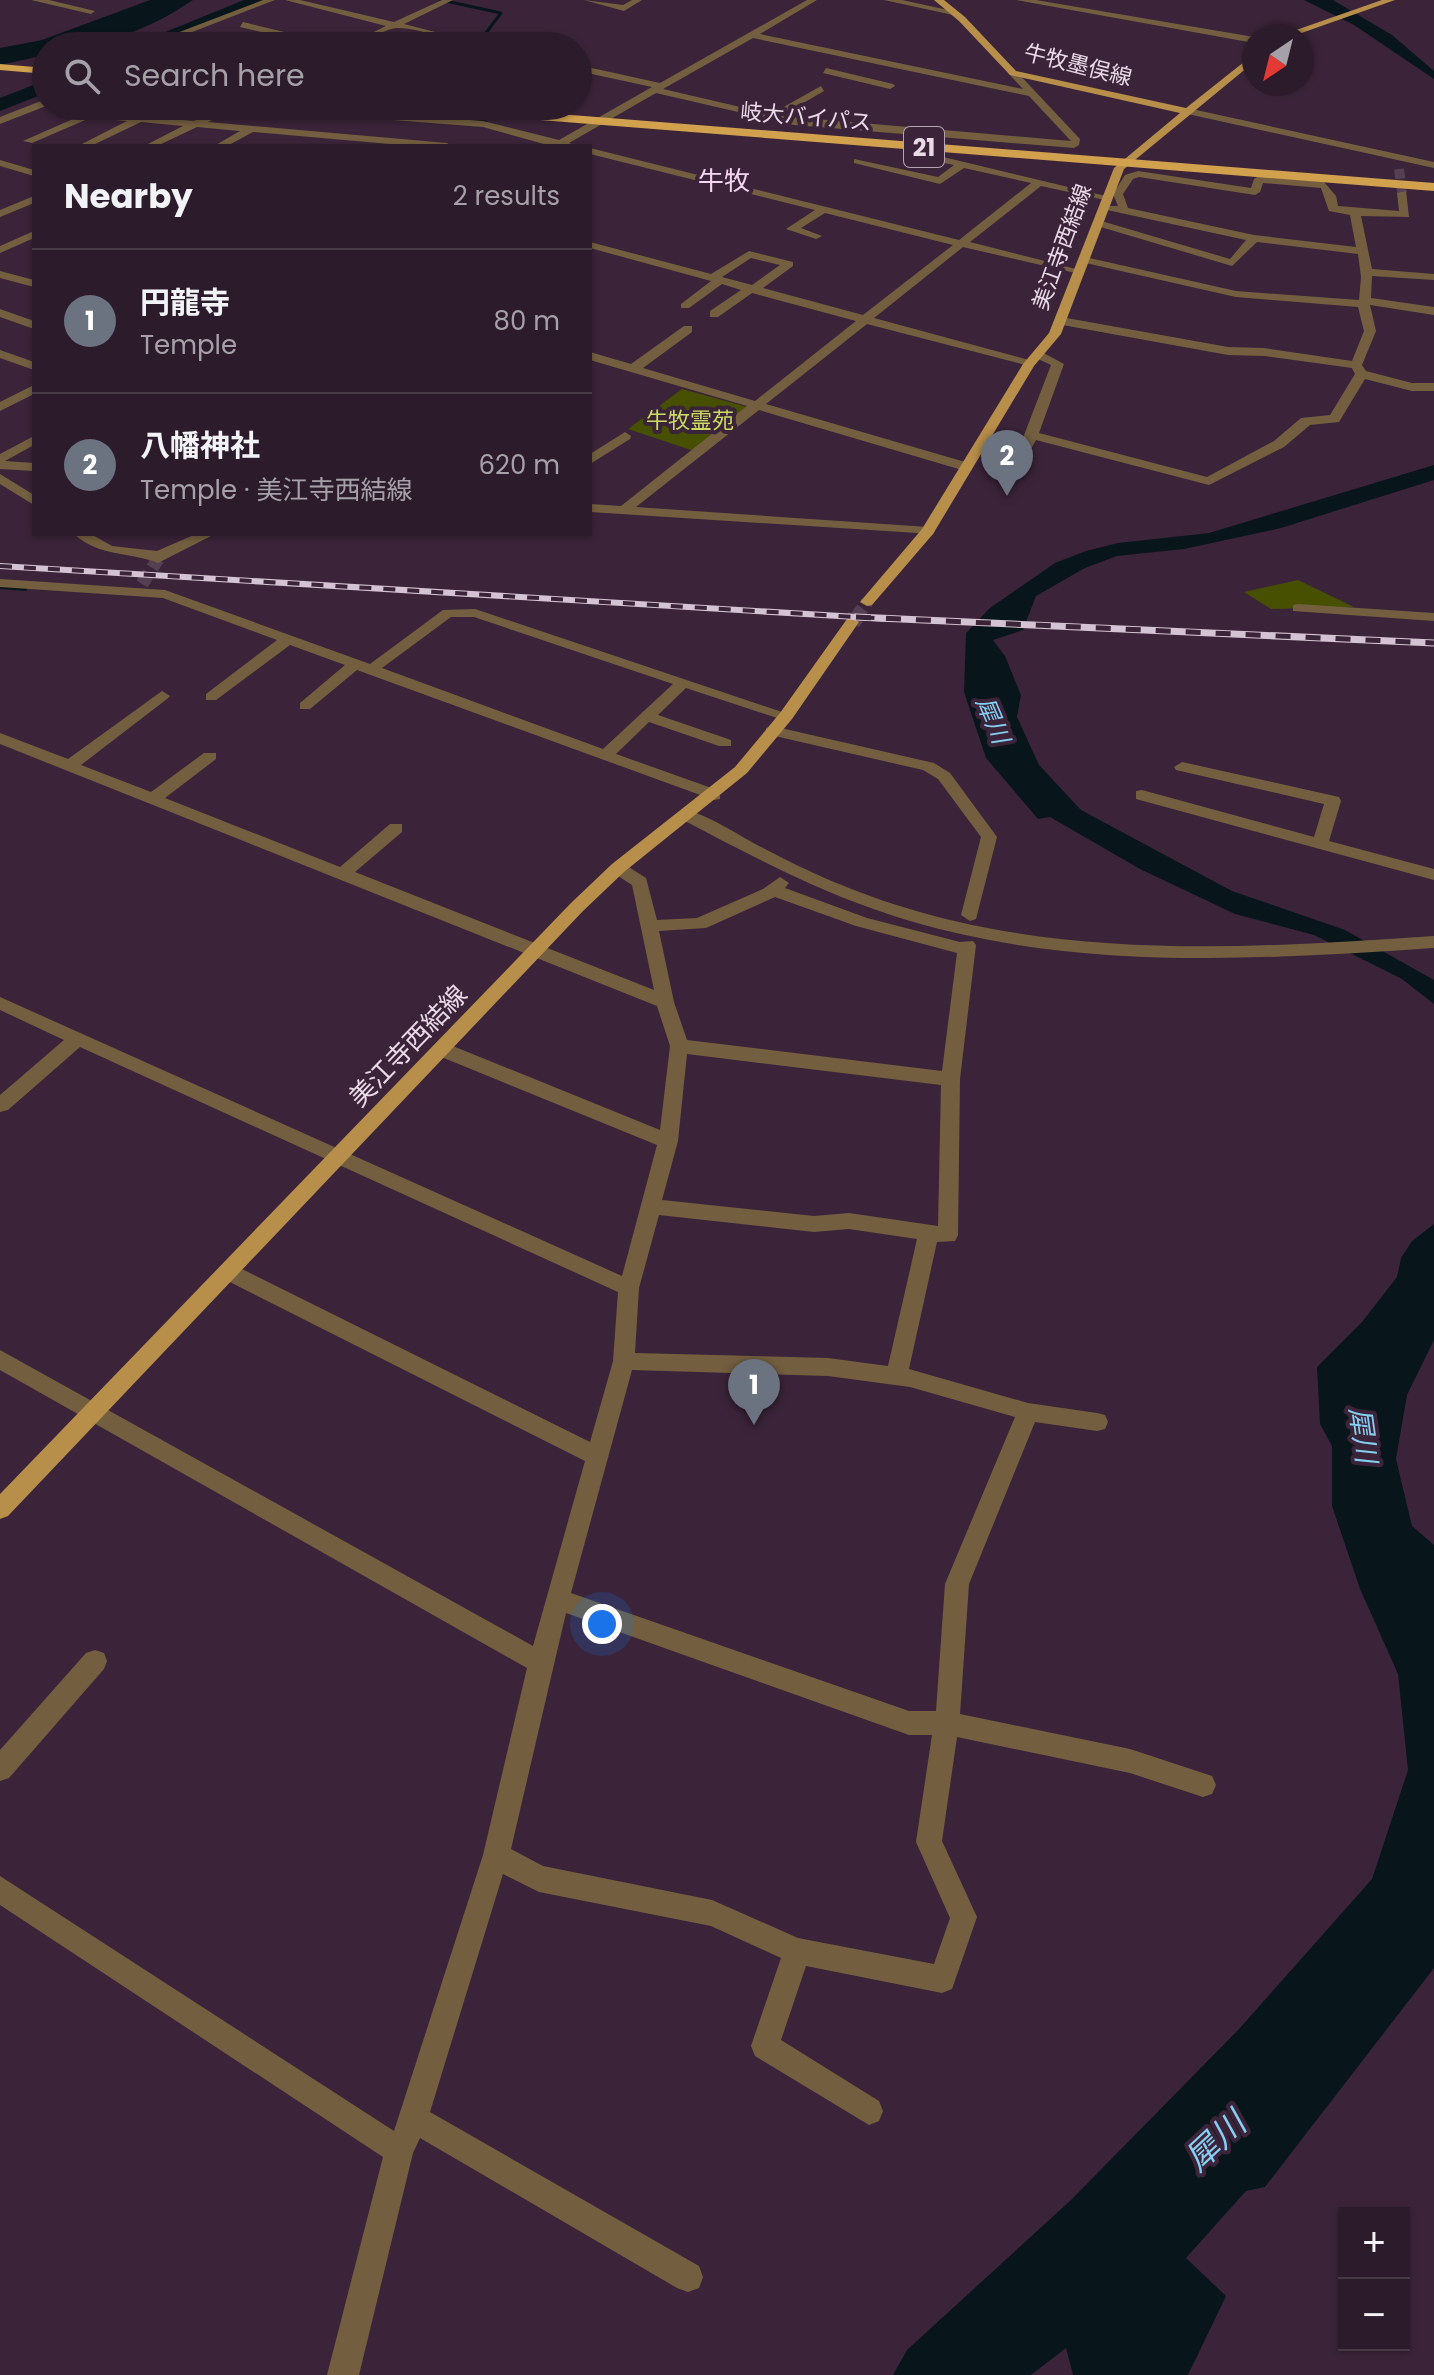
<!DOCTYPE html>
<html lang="en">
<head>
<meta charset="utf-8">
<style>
	body { margin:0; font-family:Poppins,"Noto Sans JP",sans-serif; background:#382837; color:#f1f3f6 }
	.controls { position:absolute; right:24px; bottom:24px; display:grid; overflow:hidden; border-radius:0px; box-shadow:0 2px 6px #0004 }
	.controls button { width:72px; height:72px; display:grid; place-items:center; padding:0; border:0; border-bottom:2px solid #483947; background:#2c1b2b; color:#f1f3f6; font:40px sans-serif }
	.compass { position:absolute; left:1242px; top:24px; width:72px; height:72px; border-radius:50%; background:#2c1b2b; box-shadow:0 2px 6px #0004; rotate:215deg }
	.you { position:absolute; left:602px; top:1624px; width:28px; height:28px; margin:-20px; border:6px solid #fff; border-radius:50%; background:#1a73e8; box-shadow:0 0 0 12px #1a73e833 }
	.badge { display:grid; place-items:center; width:52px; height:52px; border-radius:50%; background:#2563eb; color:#fff; font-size:26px; font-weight:700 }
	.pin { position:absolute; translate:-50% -66px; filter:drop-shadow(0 2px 4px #0008) }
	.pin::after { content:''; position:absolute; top:42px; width:28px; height:24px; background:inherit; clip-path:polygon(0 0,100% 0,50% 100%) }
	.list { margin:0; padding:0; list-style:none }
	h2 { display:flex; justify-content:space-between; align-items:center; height:104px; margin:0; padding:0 32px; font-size:34px }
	h2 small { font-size:26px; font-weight:400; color:#a6a1a9 }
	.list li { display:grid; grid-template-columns:52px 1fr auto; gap:24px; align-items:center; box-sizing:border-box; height:144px; padding:0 32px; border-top:2px solid #483947 }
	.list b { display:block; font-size:30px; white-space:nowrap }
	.list p { margin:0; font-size:26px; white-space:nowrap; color:#a6a1a9 }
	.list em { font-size:26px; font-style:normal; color:#a6a1a9 }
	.icon { flex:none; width:44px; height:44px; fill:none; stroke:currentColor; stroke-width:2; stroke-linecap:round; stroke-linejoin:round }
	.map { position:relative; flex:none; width:1434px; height:2375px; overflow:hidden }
	.search { position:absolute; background:#2c1b2b; box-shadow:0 2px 6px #0004; left:32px; top:32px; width:560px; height:88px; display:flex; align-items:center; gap:20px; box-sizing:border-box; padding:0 28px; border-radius:44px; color:#a6a1a9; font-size:30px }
	.panel { position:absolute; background:#2c1b2b; box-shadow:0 2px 6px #0004; left:32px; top:144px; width:560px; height:392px; border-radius:0px }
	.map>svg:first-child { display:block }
</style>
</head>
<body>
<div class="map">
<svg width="1434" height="2375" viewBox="0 0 1434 2375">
	<rect width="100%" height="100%" fill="#3b2439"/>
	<path fill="#474f00" d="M682 389 751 408 697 452 628 429Z
		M1298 580 1354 607 1271 609 1244 592Z"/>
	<path fill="#08161c" d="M150 0H193C145 32 106 46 46 46V55L0 65V48L42 40Z
		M1304 0H1333L1392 35 1434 71V79L1354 25Z
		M1434 465V480L1281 528 1184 549 1117 556 1085 568 1036 596 1023 630 993 640 1005 656 1021 695 1017 717 1039 765 1081 810 1232 891 1345 930 1434 980V1004L1402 979 1314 935 1235 914 1140 869 1050 817 1038 819 986 758 964 692 966 633 990 608 1055 563 1086 551 1118 543 1209 533Z
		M1434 1224V1340L1407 1395 1396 1459 1412 1526 1434 1545V1968L1265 2187 1246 2191 1186 2258 1226 2296 1188 2375H1073L1066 2348 1031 2375H893L907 2350 1072 2199 1239 2029 1372 1879 1408 1770 1398 1674 1360 1589 1332 1506V1446L1320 1424 1317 1367 1362 1322 1397 1277 1401 1258 1412 1241Z"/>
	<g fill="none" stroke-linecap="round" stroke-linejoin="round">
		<path stroke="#08161c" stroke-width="3" d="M441 0 501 13 476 46
			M428 106 420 116 486 122"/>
		<path stroke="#08161c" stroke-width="4" d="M0 587 25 589"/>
		<path fill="#08161c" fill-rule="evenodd" d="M244 0H267L156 46H131Z
			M46 80V93L0 111V98Z"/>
		<path stroke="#553f53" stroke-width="10" stroke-dasharray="10 5" stroke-linecap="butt" d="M1399 169 1402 193"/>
		<path stroke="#553f53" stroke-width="13" stroke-dasharray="13 6" stroke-linecap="butt" d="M142 584 158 559"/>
		<path stroke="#553f53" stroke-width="13" stroke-dasharray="13 6" stroke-linecap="butt" d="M855 619 867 602"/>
		<path stroke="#553f53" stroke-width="17" stroke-dasharray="17 8" stroke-linecap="butt" d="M852 622 856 617"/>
		<path fill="#735f3f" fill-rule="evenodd" d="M31 0H49L95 11 91 14Z
			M263 0H275L156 46 148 44Z
			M285 0H300L394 22 442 0H453L404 24 490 46C458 46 424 28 398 28 380 29 365 46 345 46L386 26Z
			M584 0 623 5 632 0H642L624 11Z
			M807 0H817L760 34 1023 89 1008 73 1016 71 1080 139 1079 145 1074 148 794 125 656 93 569 143 576 146H551L483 127 252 109 247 106H290L483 121 559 140 652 87 578 71V65L660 83ZM753 38 1029 96 1071 141 781 116 824 91 821 86 771 114 663 89Z
			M884 0H902L957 12 953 15Z
			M1016 0H1036L1254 37V43Z
			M243 22 334 44 336 46H319L240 27Z
			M826 68 893 84 895 86 890 89 823 73Z
			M46 99V106L0 124V117Z
			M226 106H239L208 122 447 143 452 146H412L253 132 227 146H214L240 131 197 127 157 146H144L183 126 141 122 91 146H78L127 121 90 118 32 143 23 141 98 108 102 113 194 121Z
			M1187 108 1434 162V168L1183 113Z
			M590 148 959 240 1031 183 964 168 940 184 854 163V159L938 177 954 165 931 160 935 155 1110 197 1105 200 1041 186 970 242 1084 271V275L963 247 874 318 1033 361V367L867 324 766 404 972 464V470H962L759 410 636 507 928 527 935 531 933 534 590 512V504L621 506 747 406 590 360V352L631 364 684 326H692V332L643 368 755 401 856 321 752 293 718 317H710V311L741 290 722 284 689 308H681V304L711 281 590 248V242L711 274 749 251 793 262V266L763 288 863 315 953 245 825 213 801 228 822 236 816 239 786 229 815 210 590 154ZM751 258 780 265 752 285 722 277Z
			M0 160 34 170V176L0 166Z
			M1138 171 1251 188 1254 179 1259 176 1324 182 1336 196 1338 206 1399 211 1397 193 1406 191 1409 217 1361 216 1372 269 1434 274V280L1372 276 1371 298 1434 307V315L1370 305 1376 331 1362 365 1366 371 1412 383H1434V391H1412L1365 379 1339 422 1310 425 1284 447 1209 485 1036 440 1031 449 1003 457 974 452 972 449 979 445 1002 449 1021 443 1051 365 1034 357 1032 354 1038 350 1064 364 1039 433 1207 477 1274 441 1301 418 1330 415 1355 374 1352 368 1264 356 1228 355 1057 324 1055 321 1061 317 1228 347 1264 348 1352 361 1364 331 1358 307 1236 297 1081 262V258L1085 257 1236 291 1359 300 1361 277 1358 254 1257 242 1232 266 1094 225 1093 223 1098 220 1230 259 1246 240 1107 210V206H1118L1113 194 1125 175ZM1139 177 1255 195 1260 192 1263 183 1321 188 1329 211 1350 215 1356 247 1254 235 1128 208 1123 194 1133 179Z
			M34 196V203L0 217V210Z
			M34 231V238L0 253V246Z
			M0 271 34 280V287L0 278Z
			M0 309 34 321V329L0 317Z
			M0 350 34 362V370L0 358Z
			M34 385V394L0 411V402Z
			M625 432 631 436 630 439 590 464V454Z
			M34 436V445L5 461 34 463V471L0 469V454Z
			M0 474 34 495V505L0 484Z
			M74 534H91L112 546 157 551 196 534H215L158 563C131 552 99 557 74 534Z
			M0 579 165 590 370 664 443 610 475 609 794 716 786 721 780 719 686 688 658 715 731 740V746H719L649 722 616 754 720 791V799L714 800 357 670 310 709H300V703L345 665 290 645 216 700H206V694L277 640 163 598 0 587ZM451 617H474L673 684 603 749 382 668Z
			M1298 604 1434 613V621L1293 611V605Z
			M162 691 170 696 167 699 81 765 151 792 204 753H216V759L165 798 340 867 390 824H402V832L355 872 654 990 632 885 612 872V864H624L646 878 657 920 697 918 763 889 780 877 789 883 785 888 867 918 960 942 973 941 976 945 960 1079 958 1235 955 1241 937 1242 909 1369 1028 1403 1097 1413 1105 1415 1108 1422 1105 1429 1097 1431 1035 1422 969 1584 960 1714 1130 1749 1212 1776 1216 1785 1212 1794 1203 1797 1130 1773 957 1737 942 1841 977 1917 952 1989 942 1993 806 1966 781 2040 879 2101 883 2111 879 2121 869 2125 755 2056 751 2046 781 1958 711 1926 539 1892 503 1874 430 2112 699 2266 703 2277 699 2288 688 2292 677 2288 420 2138 413 2153 359 2375H327L383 2157 0 1905V1876L394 2131 483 1855 527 1668 0 1370V1350L533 1646 585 1461 222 1278 219 1272 222 1266H236L590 1442 613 1361 618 1292 80 1047 8 1110 0 1112V1095L64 1040 0 1010V997L622 1276 657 1145 434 1054 432 1049 441 1042 448 1044 660 1130 670 1046 657 1006 0 744V733L68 759ZM775 897 856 926 957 953 942 1071 687 1040 674 1002 659 931 706 928ZM687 1054 941 1085 938 1226 849 1213 814 1216 662 1200 678 1141ZM659 1215 814 1232 849 1229 917 1239 888 1366 828 1358 635 1353 639 1288ZM632 1370 828 1376 910 1387 1015 1417 945 1584 936 1711H909L571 1593ZM566 1613 909 1735H932L916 1842 950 1918 934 1964 798 1938 712 1900 543 1866 511 1849Z
			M772 726 934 763 950 773 997 837 976 919 970 921 961 915 981 837 938 779 923 770 766 734V728Z
			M1182 762 1339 797 1341 801 1329 841 1434 869V880L1136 799V791L1142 790 1314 837 1324 804 1176 770 1174 767Z
			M687 810C713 817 739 836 763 848 808 872 854 892 903 907 1074 960 1257 948 1434 936V948C1253 960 1066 972 891 915 817 891 750 855 681 819L679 815Z
			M95 1650 104 1653 107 1661 104 1669 9 1778 0 1781V1750L86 1653Z"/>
		<path fill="#b78e4a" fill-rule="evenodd" d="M934 0H944L965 17 1016 71 1186 108 1254 54V62L1124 169 1061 334 1034 366 933 534 872 605 867 606 860 602 922 529 1023 364 1049 333 1114 168 1180 113 1010 75 959 21Z
			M1382 0H1395L1293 36H1279Z
			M852 618 859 622 792 719 747 773 624 872 583 911 8 1516 0 1519V1494L571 903 612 864 735 767 780 713 847 619Z"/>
		<path fill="#d2a14d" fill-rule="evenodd" d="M0 64 46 68V74L0 70Z
			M407 106H458L1434 183V191L413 110Z"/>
		<defs>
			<path id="rail-far1" d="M0 566 890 619"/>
			<path id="rail" d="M856 617 1434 643"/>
		</defs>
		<use href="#rail-far1" stroke="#d4c3d2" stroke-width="6"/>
		<use href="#rail" stroke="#d4c3d2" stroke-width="7"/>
		<use href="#rail-far1" stroke="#3b2439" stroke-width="4" stroke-dasharray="12" stroke-linecap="butt"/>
		<use href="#rail" stroke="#3b2439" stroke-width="5" stroke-dasharray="15" stroke-linecap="butt"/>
	</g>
	<g text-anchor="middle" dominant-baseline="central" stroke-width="8" stroke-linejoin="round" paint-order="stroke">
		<g font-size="22" fill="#eadae8" stroke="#3b2439">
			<text transform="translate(1078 65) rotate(14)">牛牧墨俣線</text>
			<text transform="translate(806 117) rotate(5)">岐大バイパス</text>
			<text transform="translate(1062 247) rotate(-70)">美江寺西結線</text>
		</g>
		<g font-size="22" fill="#ccdc63" stroke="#3b2439">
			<text x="690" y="420">牛牧霊苑</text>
		</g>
		<rect fill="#3b2439" stroke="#b6a3b4" stroke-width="2" x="904" y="127" width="40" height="40" rx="6"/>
		<g font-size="24" font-weight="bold" fill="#eadae8">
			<text x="924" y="147">21</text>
		</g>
		<g font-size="24" font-style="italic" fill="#85d0f2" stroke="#3b2439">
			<text transform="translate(993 720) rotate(67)">犀川</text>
		</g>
		<g font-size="26" fill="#f5d6f1" stroke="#3b2439">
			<text x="724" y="181">牛牧</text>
		</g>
		<g font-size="26" fill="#eadae8" stroke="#3b2439">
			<text transform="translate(408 1046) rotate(-46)">美江寺西結線</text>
		</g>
		<g font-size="28" font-style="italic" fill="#85d0f2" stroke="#3b2439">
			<text transform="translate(1363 1435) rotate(82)">犀川</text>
		</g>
		<g font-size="34" font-style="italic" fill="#85d0f2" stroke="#3b2439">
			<text transform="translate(1215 2141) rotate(-43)">犀川</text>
		</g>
	</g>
</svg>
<div class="controls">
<button>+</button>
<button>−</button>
</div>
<svg class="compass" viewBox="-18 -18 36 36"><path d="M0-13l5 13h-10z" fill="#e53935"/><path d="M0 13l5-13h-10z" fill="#a6a1a9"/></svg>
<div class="you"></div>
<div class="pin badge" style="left:754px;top:1425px;background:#6b7280">1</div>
<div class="pin badge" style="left:1007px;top:496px;background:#6b7280">2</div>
<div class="search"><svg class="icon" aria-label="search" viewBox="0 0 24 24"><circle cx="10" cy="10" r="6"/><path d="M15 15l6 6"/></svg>Search here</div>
<section class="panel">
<h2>Nearby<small>2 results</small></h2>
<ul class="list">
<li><span class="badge" style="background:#6b7280">1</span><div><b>円龍寺</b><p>Temple</p></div><em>80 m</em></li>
<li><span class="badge" style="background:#6b7280">2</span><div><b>八幡神社</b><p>Temple · 美江寺西結線</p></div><em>620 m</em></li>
</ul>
</section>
</div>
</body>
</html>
